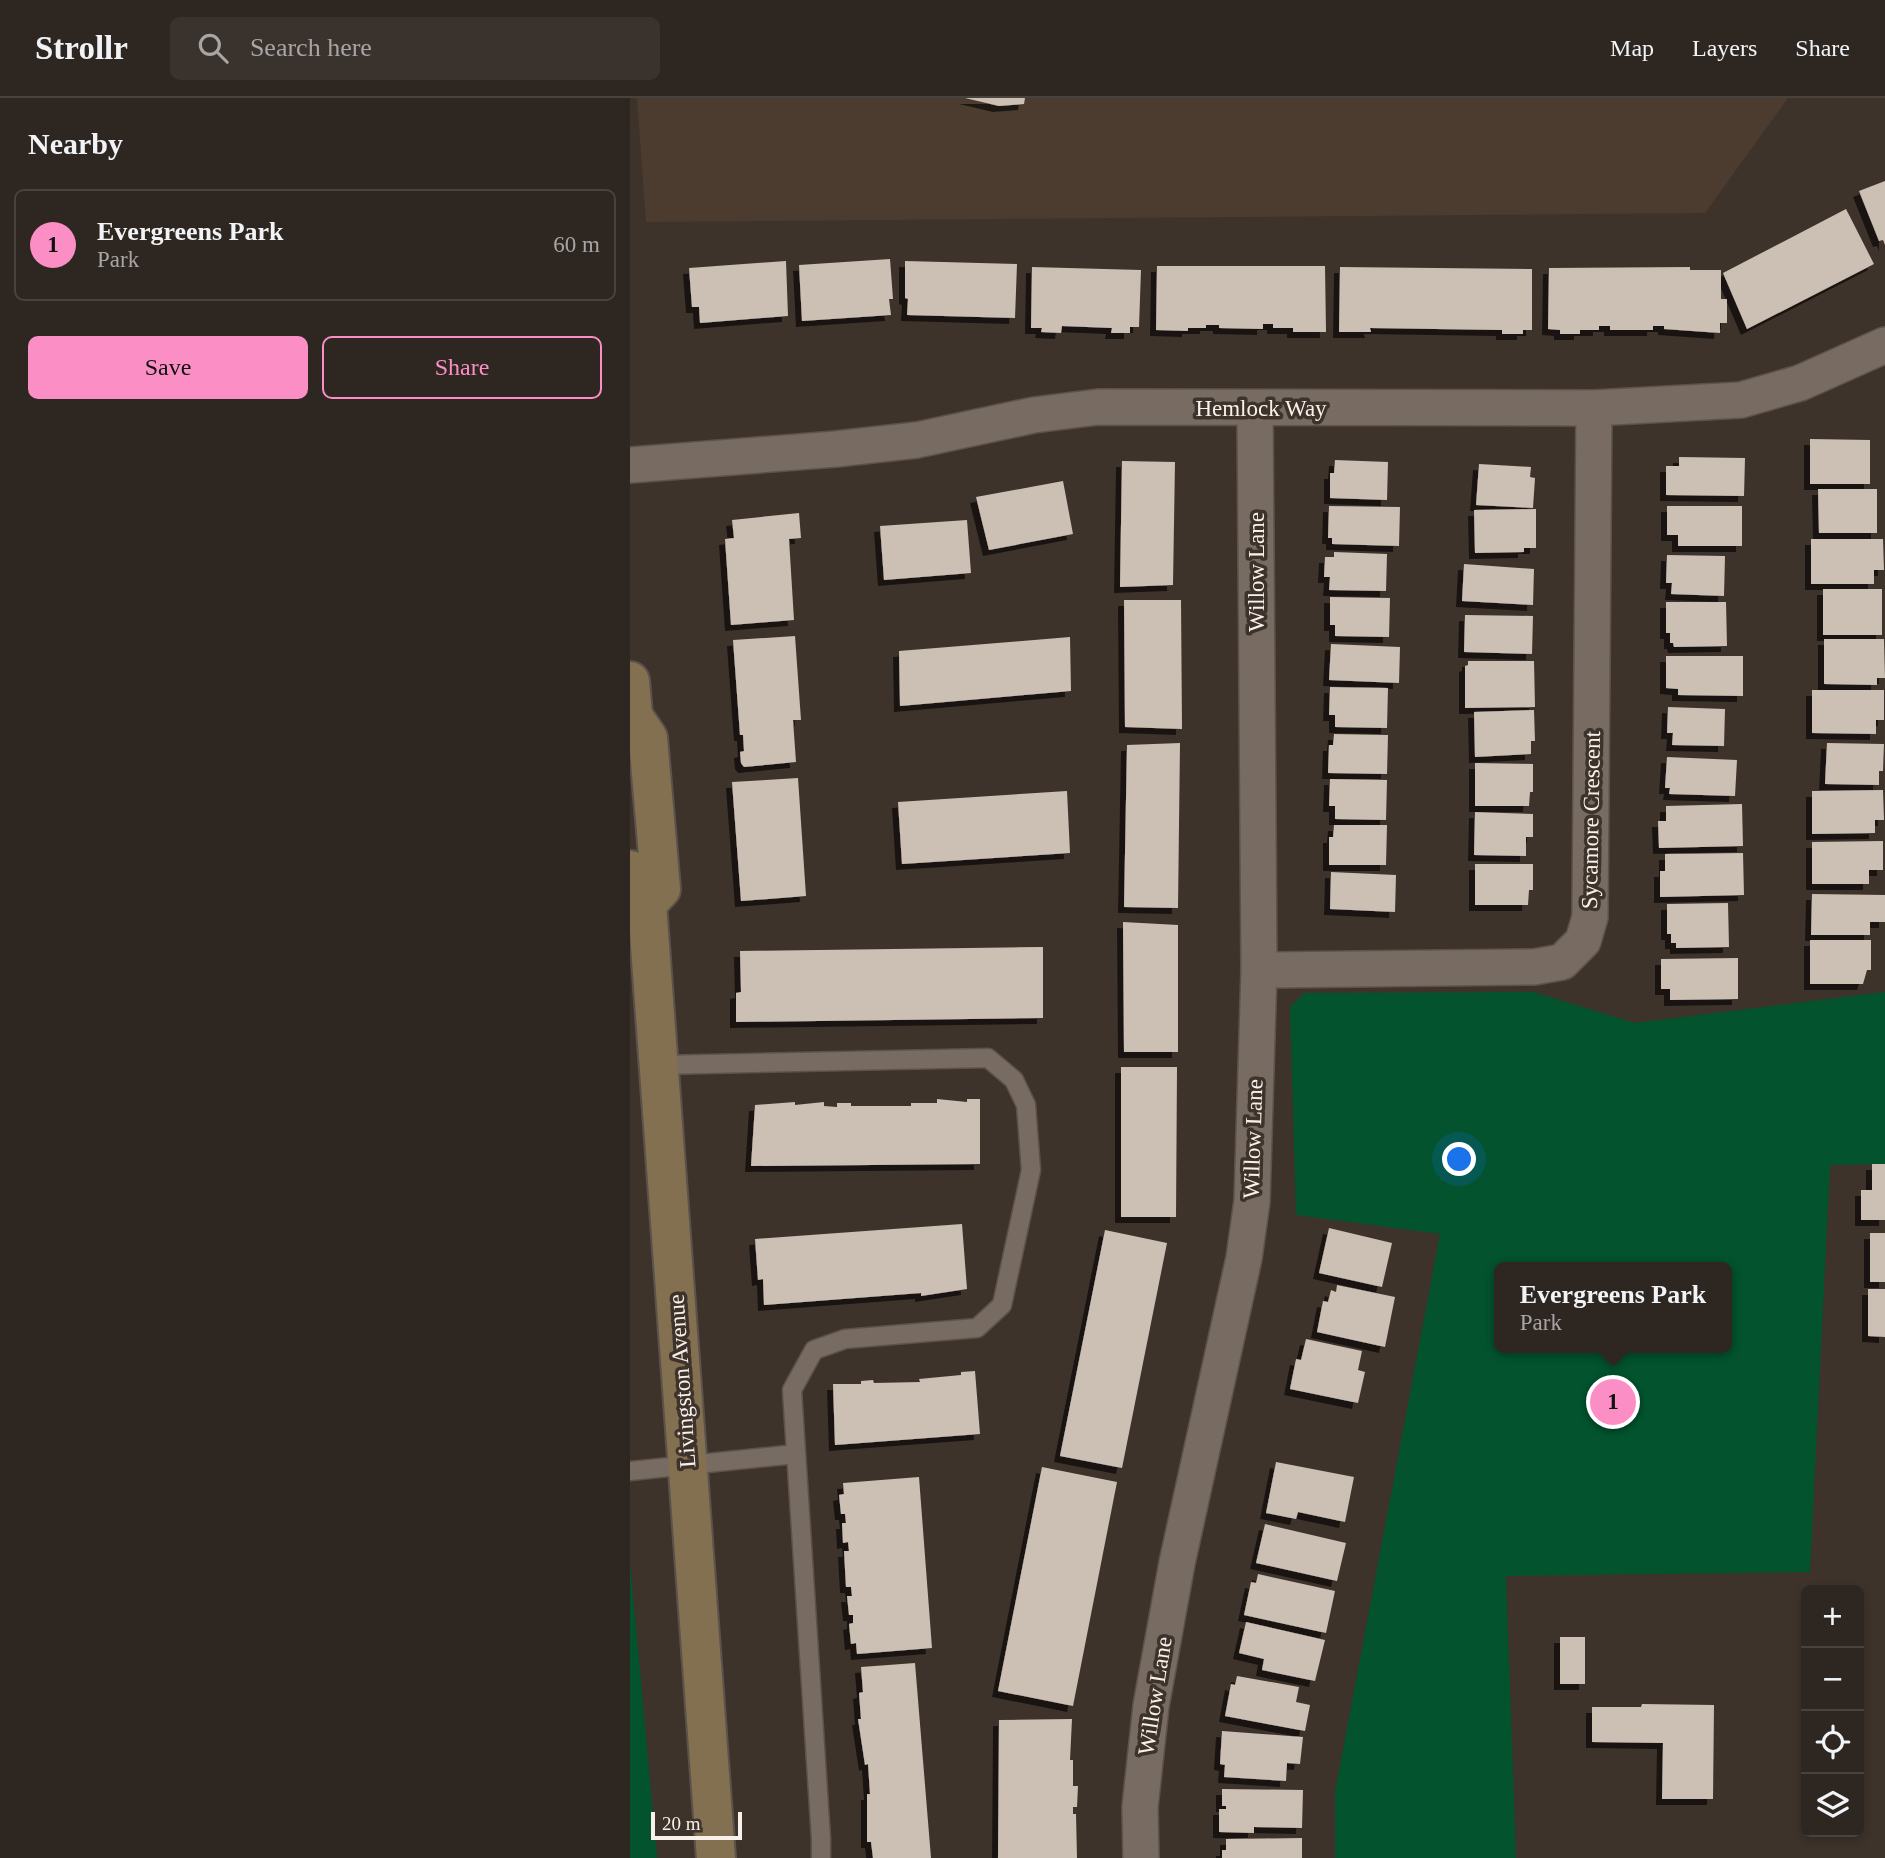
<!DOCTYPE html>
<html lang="en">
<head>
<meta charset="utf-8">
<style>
	body { margin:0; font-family:"Times New Roman",serif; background:#3a322d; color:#f1f3f6 }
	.controls { position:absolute; right:21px; bottom:21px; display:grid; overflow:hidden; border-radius:10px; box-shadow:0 4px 10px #0003 }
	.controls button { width:63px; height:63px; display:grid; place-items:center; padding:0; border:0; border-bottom:2px solid #49433e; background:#2e2620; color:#f1f3f6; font:35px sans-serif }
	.scale { position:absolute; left:21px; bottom:18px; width:91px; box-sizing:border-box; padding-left:7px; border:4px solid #f8f1eb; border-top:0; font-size:19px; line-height:24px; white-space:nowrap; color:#f8f1eb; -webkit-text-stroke:5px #3e332b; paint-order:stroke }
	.you { position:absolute; left:830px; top:1062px; width:24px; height:24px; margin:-18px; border:5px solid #fff; border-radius:50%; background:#1a73e8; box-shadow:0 0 0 10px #1a73e833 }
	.badge { display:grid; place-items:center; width:46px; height:46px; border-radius:50%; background:#fb8fc5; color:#111; font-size:23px; font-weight:700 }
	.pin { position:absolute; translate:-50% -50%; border:4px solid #fff; box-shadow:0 2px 7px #0006 }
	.popup { position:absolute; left:864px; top:1164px; width:238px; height:91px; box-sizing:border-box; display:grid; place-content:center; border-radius:10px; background:#2e2620; filter:drop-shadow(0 2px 5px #0005); font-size:23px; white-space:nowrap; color:#a7a5a5 }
	.popup b { font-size:26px; color:#f1f3f6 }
	.popup::after { content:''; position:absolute; left:50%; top:100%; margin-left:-14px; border:14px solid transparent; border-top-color:#2e2620 }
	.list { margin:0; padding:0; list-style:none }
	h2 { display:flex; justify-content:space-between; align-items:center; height:91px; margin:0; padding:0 28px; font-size:30px }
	h2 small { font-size:23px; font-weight:400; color:#a7a5a5 }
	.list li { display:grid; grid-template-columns:46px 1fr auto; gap:21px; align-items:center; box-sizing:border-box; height:112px; margin:0 14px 14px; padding:0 14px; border:2px solid #49433e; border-radius:10px }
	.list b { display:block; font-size:26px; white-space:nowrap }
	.list p { margin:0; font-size:23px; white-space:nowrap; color:#a7a5a5 }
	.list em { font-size:23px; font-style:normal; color:#a7a5a5 }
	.actions { display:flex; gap:14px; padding:21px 28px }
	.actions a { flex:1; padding:16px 0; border:2px solid #fb8fc5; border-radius:10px; text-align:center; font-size:24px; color:#fb8fc5 }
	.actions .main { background:#fb8fc5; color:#111 }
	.icon { flex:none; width:38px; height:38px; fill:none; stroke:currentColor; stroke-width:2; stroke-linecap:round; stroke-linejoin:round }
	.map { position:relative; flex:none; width:1255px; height:1760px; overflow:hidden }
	header { display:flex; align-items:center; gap:42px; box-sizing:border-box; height:98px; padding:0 35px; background:#2e2620; border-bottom:2px solid #49433e }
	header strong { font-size:33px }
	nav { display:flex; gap:38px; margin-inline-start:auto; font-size:24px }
	.search { width:490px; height:63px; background:#3a322d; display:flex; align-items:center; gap:18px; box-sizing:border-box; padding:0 24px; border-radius:10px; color:#a7a5a5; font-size:26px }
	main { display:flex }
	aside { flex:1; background:#2e2620 }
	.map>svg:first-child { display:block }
</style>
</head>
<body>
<header>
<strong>Strollr</strong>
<div class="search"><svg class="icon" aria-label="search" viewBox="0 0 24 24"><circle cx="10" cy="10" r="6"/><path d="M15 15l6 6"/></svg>Search here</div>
<nav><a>Map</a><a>Layers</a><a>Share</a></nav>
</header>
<main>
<aside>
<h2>Nearby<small></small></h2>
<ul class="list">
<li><span class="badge">1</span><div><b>Evergreens Park</b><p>Park</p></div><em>60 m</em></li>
</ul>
<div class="actions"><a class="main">Save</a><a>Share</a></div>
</aside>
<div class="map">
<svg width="1255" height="1760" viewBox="0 0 1255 1760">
	<defs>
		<filter id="shadow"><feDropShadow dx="-6" dy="6" stdDeviation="0" flood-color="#0009"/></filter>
	</defs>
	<rect width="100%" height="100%" fill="#3e332b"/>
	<path fill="#4c3c30" d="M7 0H1158L1075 115 16 124Z"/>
	<path fill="#02532e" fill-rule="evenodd" d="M903 894 1005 925 1255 894V1066L1200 1067 1180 1474 876 1478 886 1760H705V1694L810 1136 666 1117 660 909 674 895ZM869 1169H1097V1250H869Z
		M0 1463 27 1760H0Z"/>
	<path fill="#ccbfb4" filter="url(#shadow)" d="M335 0H395L394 6 369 8Z
		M1255 83V147L1253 142 1249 143 1229 93Z
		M1216 111 1244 166 1117 231 1093 175Z
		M260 161 263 201H259L261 217 172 223 169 167Z
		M156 163 158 218 70 225 69 209H62L59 170Z
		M275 163 387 166 385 220 277 217 278 201 275 200Z
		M527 168H695L696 234H663V230H643V226H633V231L589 230V227H576V230H558V233L526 232Z
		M402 169 511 172 509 229H500V235H481L482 230 432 228 431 235 411 234 412 230H401Z
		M710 169 902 171V232H893V236H872V232L740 230 741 234H709Z
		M1060 169V172H1091V201H1097V225H1090V235L1034 231V228H1023V232H980V228H969V232H950V236H930V232L918 231 919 170Z
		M1180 341 1240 342V386H1180Z
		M1049 359 1115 360 1114 398 1036 397V368H1049Z
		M705 362 758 364 757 402 700 400V375H704Z
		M492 363 545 364 543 487 490 489Z
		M849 366 901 369 900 379 905 380 903 410 846 407Z
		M433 383 443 436 359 452 346 399Z
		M1188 391H1247V435H1189Z
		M699 408 770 409 769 448 702 446V440H698Z
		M1037 408H1112V448H1048V437H1037Z
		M906 411V450H894V454L845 455 844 412Z
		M169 415 171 440 159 441 164 522 101 527 95 441 104 440 102 422Z
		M337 422 341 475 254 482 250 428Z
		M1181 441H1253L1254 472H1244V486H1181Z
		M704 454 757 456 756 493 699 492 700 479H694L695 459H704Z
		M1037 457 1095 458 1094 498 1041 496 1042 485H1036Z
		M834 466 904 471 903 507 832 503Z
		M1193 491H1252V537H1193Z
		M700 499 760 500 759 539 705 538V527H700Z
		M494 502H551L552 631 495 629Z
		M1036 504H1096L1097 548 1044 549 1043 545H1040V535H1036Z
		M835 517 903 518 902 556 834 554Z
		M165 538 171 622H163L166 664 114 669 111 665 110 654 114 653 113 637H110L103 542Z
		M440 539 441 593 270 608 269 553Z
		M1194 541H1254L1255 580H1247V587L1194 586Z
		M701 546 770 549 769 585 699 582Z
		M1036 558H1113V598L1048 597V591L1036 590Z
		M838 563H904L905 609 835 610V568L838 567Z
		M700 589 758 590 757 630 705 629V617H699Z
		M1182 592H1254V622H1246V636L1182 635Z
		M1038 609 1095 611 1094 648 1042 647 1043 635H1037Z
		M904 612 905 643H901V656L845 659 844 614Z
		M704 636 758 637 757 676 698 675 699 647H703Z
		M550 645 548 810 494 809 497 647Z
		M1197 645 1254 646 1253 673H1249V687L1195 686Z
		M1037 659 1107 662 1105 698 1039 696 1040 690H1035Z
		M845 665 903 666V694H900L899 708H845Z
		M168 680 176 798 111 803 102 684Z
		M700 681 757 682 756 722 705 721V708H699Z
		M1253 692 1254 722H1245V735L1182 736V693Z
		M437 693 440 755 272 766 268 704Z
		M1112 706 1113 748 1029 750 1028 723H1036V708Z
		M845 714 903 716V739H896V758L844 757Z
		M704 727H757L756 767H699V739H703Z
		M1253 743V772H1239V786H1182V744Z
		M1113 755 1114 797 1030 799V773H1035V756Z
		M845 766H903V792H899L898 807H845Z
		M701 774 766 777 765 814 700 811Z
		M1182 796 1255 797V824H1240V837H1181Z
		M1098 805 1099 849 1046 850V845H1041V836H1037V806Z
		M493 824 548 827V954H494Z
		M1180 842H1241V872H1237L1233 886H1180Z
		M413 849V920L106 924V895L111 894 110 853Z
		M1108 860V901L1040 902V891H1031V861Z
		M491 969H547L546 1119H491Z
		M307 1001 337 1004V1001H350V1066L121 1068 125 1007 165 1004V1007L194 1004V1008L207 1009V1005H221V1008H281V1005H307Z
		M1242 1066H1255V1122H1231V1092H1242Z
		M332 1126 337 1191 291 1198V1195L134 1207 133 1181 128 1182 125 1141Z
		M699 1130 762 1145 752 1189 689 1175Z
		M475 1132 537 1145 492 1370 430 1358Z
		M1240 1135H1255V1184H1240Z
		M707 1187 765 1199 755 1249 687 1234 693 1203 698 1204 701 1192 706 1194Z
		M1238 1191H1255V1239L1238 1238Z
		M676 1241 732 1253 728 1272 735 1274 728 1305 660 1291 666 1261 671 1262Z
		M345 1273 350 1336 205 1347 203 1286H231V1283L243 1282 244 1285 290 1284 289 1281 331 1277V1274Z
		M646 1364 724 1379 715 1424 668 1414 666 1421 636 1415Z
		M412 1369 487 1384 443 1608 368 1593Z
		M289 1379 302 1550 227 1556 226 1545 221 1546 219 1526 223 1525V1517H219L217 1498H222L221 1489H216L214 1453H219L218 1444 213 1445 212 1425H216L215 1416H211L209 1397 214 1396 213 1385Z
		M635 1426 716 1445 707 1483 626 1465Z
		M628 1476 705 1493 696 1535 614 1517 621 1484 626 1485Z
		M616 1524 695 1542 685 1583 632 1572 634 1561 609 1555Z
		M930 1539H955V1586H930Z
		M285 1565 301 1760H243L241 1744H237V1696H240L238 1666 235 1667 228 1621H231L229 1595 233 1594 231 1569Z
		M607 1578 669 1589 666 1604 680 1607 675 1633 595 1618 601 1586 605 1587Z
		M1012 1606 1084 1607 1083 1701H1032L1033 1645 962 1644V1609H1011Z
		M442 1621 440 1662H443V1688H448L447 1709H443V1716H446L447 1760H368L369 1622Z
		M592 1633 673 1639 670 1666 657 1665 656 1683 594 1679 595 1667 590 1666Z
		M592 1691 673 1692 672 1730 624 1729V1735L589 1734V1711H596V1708H592Z
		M672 1740V1760H592V1752H596V1741Z"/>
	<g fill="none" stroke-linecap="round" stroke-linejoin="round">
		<defs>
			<path id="service" d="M29 967 358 960 384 982 396 1007 401 1072 372 1207 347 1230 215 1241 184 1252 162 1292 191 1741V1760
				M0 1373 166 1356"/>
			<path id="minor" d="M0 367 206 351 287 342 404 317 468 309 964 310 1111 302 1170 285 1255 247
				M629 872 904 869 932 864 953 843 960 819 964 310
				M511 1760 510 1709 521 1608 547 1465 614 1160 622 1103 629 872 625 310"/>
			<path id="secondary" d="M0 583 3 618 18 640 31 791 17 806
				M0 772 1 793 17 806 86 1760"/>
		</defs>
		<use href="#service" stroke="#5b534b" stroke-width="21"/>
		<use href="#minor" stroke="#5b534b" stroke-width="38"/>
		<use href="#secondary" stroke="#5b534b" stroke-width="42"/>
		<use href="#service" stroke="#776b62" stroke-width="18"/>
		<use href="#minor" stroke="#776b62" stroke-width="35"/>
		<use href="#secondary" stroke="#827051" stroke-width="38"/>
	</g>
	<g text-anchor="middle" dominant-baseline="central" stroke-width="7" stroke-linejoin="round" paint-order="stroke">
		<g font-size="23" fill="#f8f1eb" stroke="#3e332b">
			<text x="631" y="310">Hemlock Way</text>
			<text transform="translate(626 474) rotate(-90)">Willow Lane</text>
			<text transform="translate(961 722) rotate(-89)">Sycamore Crescent</text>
			<text transform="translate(623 1041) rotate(-88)">Willow Lane</text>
			<text transform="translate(52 1283) rotate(-94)">Livingston Avenue</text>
			<text transform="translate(525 1598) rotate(-81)">Willow Lane</text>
		</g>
	</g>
</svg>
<div class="controls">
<button>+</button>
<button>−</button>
<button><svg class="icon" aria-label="locate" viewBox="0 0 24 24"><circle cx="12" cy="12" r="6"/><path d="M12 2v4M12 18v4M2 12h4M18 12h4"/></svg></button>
<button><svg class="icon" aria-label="layers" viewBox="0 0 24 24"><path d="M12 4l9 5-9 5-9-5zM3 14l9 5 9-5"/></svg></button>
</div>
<div class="scale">20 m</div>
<div class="you"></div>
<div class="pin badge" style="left:983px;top:1304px">1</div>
<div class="popup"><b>Evergreens Park</b>Park</div>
</div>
</main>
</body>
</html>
